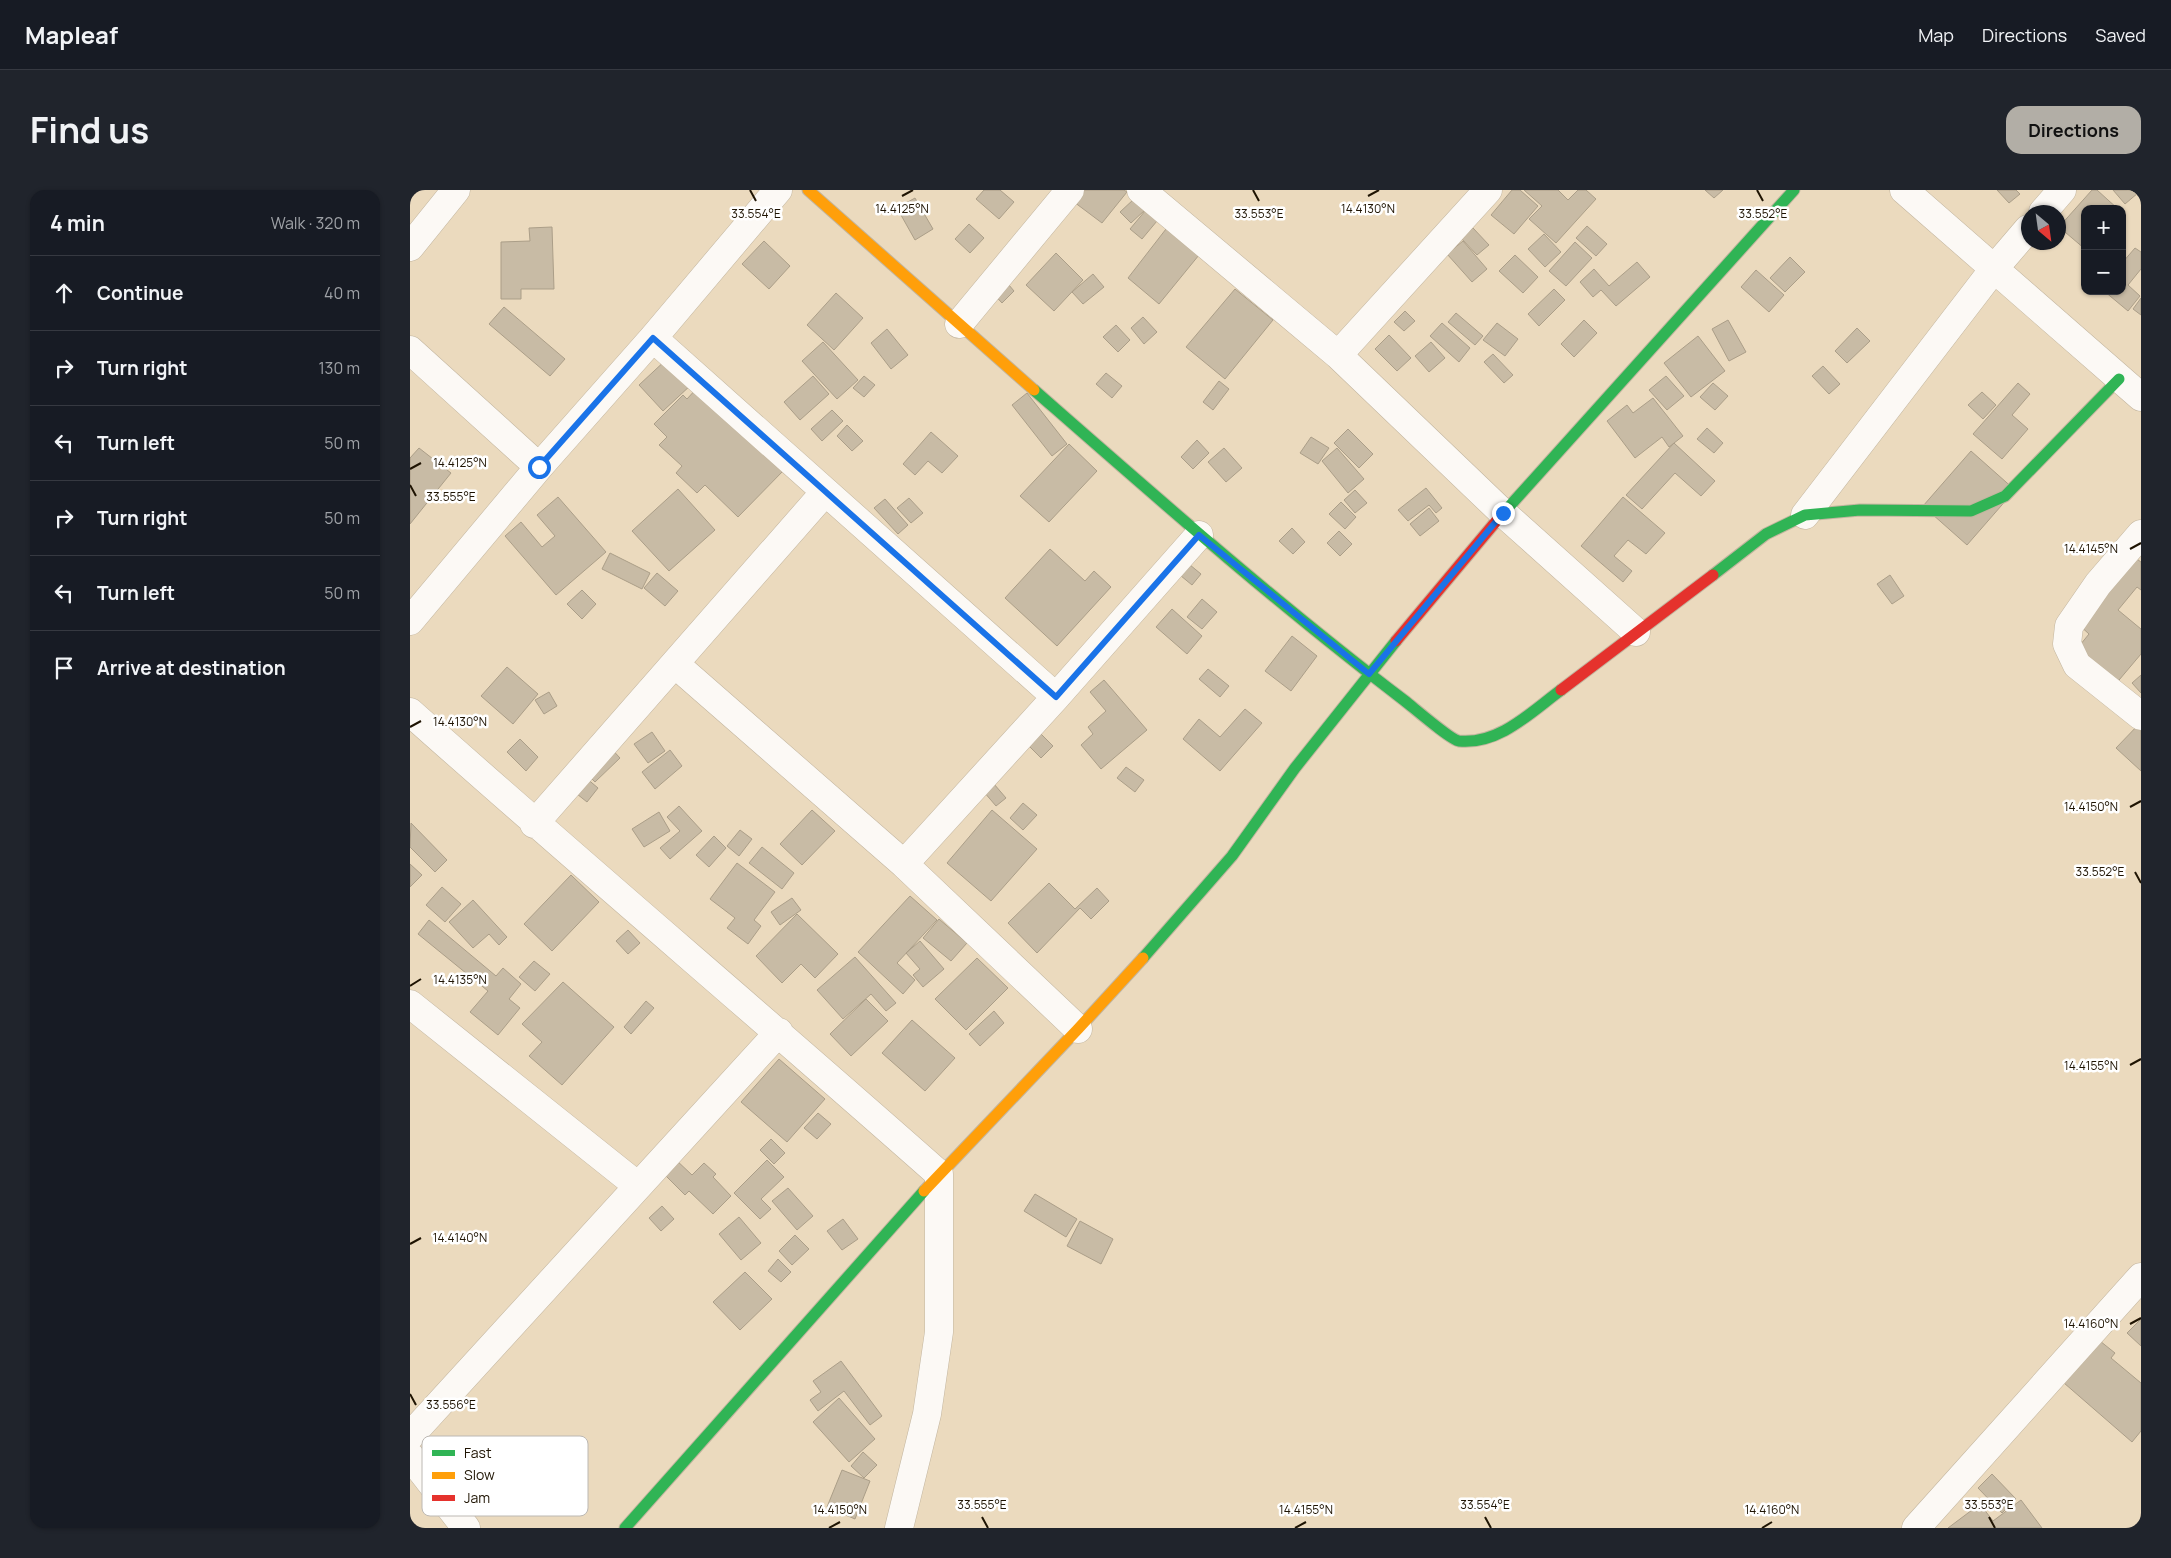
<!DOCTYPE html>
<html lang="en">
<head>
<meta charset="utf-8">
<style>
	body { margin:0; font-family:Manrope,sans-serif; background:#20242c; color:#f1f3f6 }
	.controls { position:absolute; right:15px; top:15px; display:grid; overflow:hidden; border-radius:10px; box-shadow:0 1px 4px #0004 }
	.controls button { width:45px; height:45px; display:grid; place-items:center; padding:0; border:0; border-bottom:1px solid #363941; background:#171b24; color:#f1f3f6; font:25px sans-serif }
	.compass { position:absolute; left:1611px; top:15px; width:45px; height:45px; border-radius:50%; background:#171b24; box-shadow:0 1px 4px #0004; rotate:151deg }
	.stop { position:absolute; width:15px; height:15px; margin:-11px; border:4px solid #1a73e8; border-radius:50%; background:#fff }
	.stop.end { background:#1a73e8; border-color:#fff; box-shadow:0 1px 5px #0008 }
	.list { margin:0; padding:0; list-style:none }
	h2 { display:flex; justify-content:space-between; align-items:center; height:65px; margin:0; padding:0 20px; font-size:21px }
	h2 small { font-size:16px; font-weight:400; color:#9ea1a6 }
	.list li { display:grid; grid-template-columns:32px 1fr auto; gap:15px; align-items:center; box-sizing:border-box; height:75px; padding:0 20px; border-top:1px solid #363941 }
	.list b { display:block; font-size:19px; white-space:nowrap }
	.list em { font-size:16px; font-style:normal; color:#9ea1a6 }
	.icon { flex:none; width:28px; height:28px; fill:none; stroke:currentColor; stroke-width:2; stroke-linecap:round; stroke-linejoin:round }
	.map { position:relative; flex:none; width:1731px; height:1338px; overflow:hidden; border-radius:15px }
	header { display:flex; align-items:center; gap:30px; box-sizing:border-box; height:70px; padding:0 25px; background:#171b24; border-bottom:1px solid #363941 }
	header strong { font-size:24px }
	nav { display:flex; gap:28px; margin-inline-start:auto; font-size:18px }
	.intro { display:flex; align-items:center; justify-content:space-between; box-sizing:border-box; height:120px; padding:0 30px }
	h1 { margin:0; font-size:35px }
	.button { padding:12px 22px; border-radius:15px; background:#b2aea6; color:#111; font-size:18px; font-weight:700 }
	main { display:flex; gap:30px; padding:0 30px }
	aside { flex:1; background:#171b24; border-radius:15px; box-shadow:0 1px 4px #0004 }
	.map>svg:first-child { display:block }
</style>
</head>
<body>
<header>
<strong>Mapleaf</strong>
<nav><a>Map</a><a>Directions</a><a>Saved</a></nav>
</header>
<div class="intro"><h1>Find us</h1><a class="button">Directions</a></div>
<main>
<aside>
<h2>4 min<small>Walk · 320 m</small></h2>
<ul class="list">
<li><svg class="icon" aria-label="ahead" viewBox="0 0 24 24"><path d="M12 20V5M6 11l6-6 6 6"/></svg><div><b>Continue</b></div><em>40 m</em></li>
<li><svg class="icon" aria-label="right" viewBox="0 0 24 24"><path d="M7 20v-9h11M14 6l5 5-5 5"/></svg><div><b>Turn right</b></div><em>130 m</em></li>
<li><svg class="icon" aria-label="left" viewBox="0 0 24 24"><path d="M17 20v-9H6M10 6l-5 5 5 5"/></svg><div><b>Turn left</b></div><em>50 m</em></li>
<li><svg class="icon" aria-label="right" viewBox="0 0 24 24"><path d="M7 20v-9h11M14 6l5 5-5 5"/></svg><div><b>Turn right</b></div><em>50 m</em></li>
<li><svg class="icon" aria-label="left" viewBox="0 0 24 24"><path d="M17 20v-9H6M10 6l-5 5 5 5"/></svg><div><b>Turn left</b></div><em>50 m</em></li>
<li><svg class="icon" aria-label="arrive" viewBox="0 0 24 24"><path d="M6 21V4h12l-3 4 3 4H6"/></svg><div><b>Arrive at destination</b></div></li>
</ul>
</aside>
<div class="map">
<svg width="1731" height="1338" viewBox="0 0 1731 1338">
	<rect width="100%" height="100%" fill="#ebdabe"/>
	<path fill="#c8bba5" stroke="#ab9e88" d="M574 0H590L604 12 589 29 566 9Z
		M674 0H714L717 2 692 33 664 12Z
		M1102 0H1110L1128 16 1104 44 1081 25Z
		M1114 0H1148L1158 10 1168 0H1176L1186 9 1146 53 1119 29 1132 16Z
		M1295 0H1313L1304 8Z
		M1587 0H1606L1610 4 1599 13Z
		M1682 0H1687L1708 19H1675V59L1649 37Z
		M1703 0H1725L1728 3 1715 14Z
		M505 8 523 39 505 50 487 18Z
		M724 9 735 20 721 33 710 22Z
		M745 9 757 19 732 49 720 39Z
		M559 34 574 48 560 63 545 49Z
		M1177 36 1197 54 1186 66 1166 48Z
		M142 37 144 99H111V109H91V52L120 51 119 38Z
		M1063 38 1079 55 1067 65 1051 48Z
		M756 39 789 65 749 114 718 88Z
		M1134 44 1151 62 1135 77 1118 59Z
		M354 51 380 76 359 99 332 74Z
		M1053 51 1077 79 1062 92 1037 64Z
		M1165 52 1182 68 1156 96 1139 81Z
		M1725 58 1731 62V79L1718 95 1730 106 1718 121 1694 101H1712V73Z
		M646 63 673 90 644 121 616 95Z
		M1105 65 1128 87 1113 103 1089 81Z
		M1380 67 1395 82 1375 102 1360 88Z
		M1227 72 1240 87 1206 116 1191 100 1183 107 1170 92 1184 79 1199 96Z
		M1346 80 1374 105 1359 122 1331 97Z
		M683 84 694 97 673 114 662 102Z
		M593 88 604 101 592 113 580 100Z
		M825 99 863 130 815 189 776 157Z
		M1144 99 1155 110 1129 136 1118 124Z
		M426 103 453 128 424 160 397 135Z
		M1731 108V125L1723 119Z
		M94 117 155 169 140 186 79 134Z
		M995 121 1005 131 994 141 984 132Z
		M1046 123 1073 146 1065 155 1038 132Z
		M733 127 747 142 734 154 721 138Z
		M1174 130 1187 143 1164 167 1151 154Z
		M1318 130 1336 162 1319 171 1302 139Z
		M1032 133 1060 158 1049 172 1020 146Z
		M1087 133 1108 149 1095 166 1073 150Z
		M706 135 720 150 708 162 693 147Z
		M1447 138 1460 151 1437 173 1425 161Z
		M477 139 498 165 481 179 461 153Z
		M979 145 1001 168 987 181 965 159Z
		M1288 146 1315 181 1281 207 1254 173Z
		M413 152 448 190 427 209 392 171Z
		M1021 152 1035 168 1019 182 1005 166Z
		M1083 164 1103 185 1094 193 1074 172Z
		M258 168 282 194 253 221 229 195Z
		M1413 176 1430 194 1419 204 1402 186Z
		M696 183 712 196 702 208 686 194Z
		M403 186 419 204 390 230 374 212Z
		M454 186 465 195 454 207 443 198Z
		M1256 186 1274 206 1257 220 1239 200Z
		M809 191 819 199 803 220 793 212Z
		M1303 193 1318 206 1305 220 1290 207Z
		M1608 193 1620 204 1602 225 1618 239 1592 269 1563 244Z
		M287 198 374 280 328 327 295 295 287 303 266 283 272 276 249 255 257 247 244 234 273 205 277 209Z
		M1572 202 1586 215 1573 229 1558 215Z
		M617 203 657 254 642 266 602 215Z
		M1243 208 1273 246 1259 257 1252 247 1225 268 1197 231 1217 215 1223 223Z
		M422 220 433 231 412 251 401 239Z
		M437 235 453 251 442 261 427 246Z
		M1297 238 1313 253 1304 263 1287 249Z
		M938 239 963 264 949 278 924 253Z
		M521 242 548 266 532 283 518 271 505 285 493 274Z
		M901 247 919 258 908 274 890 263Z
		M787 250 799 263 783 279 771 267Z
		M1264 253 1305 291 1291 306 1265 283 1232 319 1216 305Z
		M659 254 687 281 639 332 610 306Z
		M9 258 41 283 0 334V268Z
		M814 258 832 278 816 292 798 272Z
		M927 258 954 289 938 303 912 271Z
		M1561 261 1605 300 1557 355 1513 316Z
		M1016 298 1032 318 1026 323 1019 315 998 331 988 320Z
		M268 299 305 340 259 381 222 341Z
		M945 300 957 313 945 323 934 310Z
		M148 307 196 362 146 405 95 346 111 332 132 357 145 346 127 325Z
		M1213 307 1255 343 1236 364 1218 350 1204 366 1222 381 1213 392 1171 356Z
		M499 308 513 323 501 333 487 318Z
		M475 309 498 335 488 344 464 318Z
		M931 312 946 327 935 339 919 324Z
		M1019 318 1029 331 1010 346 1000 334Z
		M882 338 895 352 883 364 869 351Z
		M929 341 942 354 930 366 917 353Z
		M640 359 675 391 684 381 701 397 647 456 595 408Z
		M200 363 240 383 232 399 192 379Z
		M1724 367 1731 372V400L1727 397 1708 420 1731 439V464L1704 496 1666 460 1679 444 1668 434Z
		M774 370 791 384 782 395 765 381Z
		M247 383 268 401 255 416 234 398Z
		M1480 385 1494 406 1482 414 1467 394Z
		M172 400 186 414 172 429 157 414Z
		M792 409 807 422 792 439 777 427Z
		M762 419 792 446 777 464 746 437Z
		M882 446 907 466 881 501 855 481Z
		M97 477 128 504 103 534 71 506Z
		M798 479 819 496 810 507 789 489Z
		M1731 485V503L1722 493Z
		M694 490 737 540 691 579 671 555 683 544 678 537 696 521 680 502Z
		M139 502 147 516 134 524 125 510Z
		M835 519 852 533 810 581 773 549 789 529 810 547Z
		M1731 532V581L1706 558Z
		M628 541 643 556 631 568 616 553Z
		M242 542 255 561 238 573 224 554Z
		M110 549 128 567 116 581 97 562Z
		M196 553 210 568 185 592 171 578Z
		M260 560 272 576 245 599 232 582Z
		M716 577 734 590 725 602 707 588Z
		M169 582 188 598 177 612 157 596Z
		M584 594 596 608 586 616 574 602Z
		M613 613 627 625 613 640 600 628Z
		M269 616 292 641 260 669 250 658 270 641 257 627Z
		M402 620 425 641 392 675 370 654Z
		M582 620 627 659 581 711 537 673Z
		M249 622 260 641 234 657 222 639Z
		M1 633 37 670 25 682 0 657Z
		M330 640 342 649 329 666 317 656Z
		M304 646 316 658 299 677 286 665Z
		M352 657 384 683 372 699 339 673Z
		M327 673 365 702 344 730 351 736 338 754 317 738 325 728 300 709Z
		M0 674 12 685 0 697Z
		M161 685 189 712 142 761 114 734Z
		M639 693 665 719 687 698 699 711 681 729 670 718 627 763 598 733Z
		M32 697 51 714 35 732 16 715Z
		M500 706 527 730 487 773 505 790 493 804 448 762Z
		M382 708 391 720 370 735 361 722Z
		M63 710 97 747 89 755 79 744 63 758 39 732Z
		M387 724 428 764 405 788 391 774 372 793 346 766Z
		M529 729 557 753 541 771 513 748Z
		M19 730 86 786 93 778 111 794 99 809 110 818 88 845 60 822 78 801 8 744Z
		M218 740 230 753 218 764 206 751Z
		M510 751 534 779 513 797 503 785 510 779 496 763Z
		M445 767 486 813 476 821 461 804 433 829 407 800Z
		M567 768 598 798 556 840 525 809Z
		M124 771 140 784 125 801 109 787Z
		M153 792 204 837 152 895 119 866 132 852 112 834Z
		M456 809 478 831 441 866 420 844Z
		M236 811 244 818 221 844 214 837Z
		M584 821 594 833 570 856 559 844Z
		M502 830 545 868 515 901 472 863Z
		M369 869 415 909 377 952 331 912Z
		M408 923 421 934 407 949 394 938Z
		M361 949 375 963 364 974 350 960Z
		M264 968 282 985 294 973 306 984 303 987 321 1006 303 1024 279 1001 275 1005 251 981Z
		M357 970 374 987 351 1009 361 1019 350 1029 324 1003Z
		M378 998 403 1026 387 1040 362 1011Z
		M625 1004 667 1029 656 1047 614 1021Z
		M252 1016 264 1029 251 1041 239 1028Z
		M329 1027 351 1053 331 1070 309 1044Z
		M433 1029 448 1049 432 1060 417 1041Z
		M670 1031 703 1049 691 1074 657 1056Z
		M385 1045 399 1059 382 1075 369 1061Z
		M368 1069 381 1082 371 1092 358 1081Z
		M335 1082 362 1109 330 1140 303 1112Z
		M1731 1129V1156L1717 1143Z
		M1690 1151 1705 1163 1701 1168 1731 1193V1241L1722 1252 1654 1193Z
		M431 1171 472 1226 460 1235 434 1201 408 1221 400 1210 411 1202 403 1191Z
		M429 1208 465 1249 439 1272 403 1232Z
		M453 1262 467 1275 454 1288 441 1276Z
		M432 1280 460 1291 445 1329 417 1317Z
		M1582 1284 1606 1309 1592 1323 1568 1298Z
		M1611 1310 1632 1338H1538L1570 1314 1583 1331Z"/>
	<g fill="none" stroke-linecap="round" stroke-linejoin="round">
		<defs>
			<path id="street" d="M731 0 928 165 1093 323 1226 442
				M1494 0 1731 207
				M1633 22 1652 0
				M0 57 46 0
				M549 134 660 0
				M243 148 646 507
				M0 160 129 277
				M928 165 1078 0
				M1395 325 1583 80 1618 39
				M1731 344 1688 394 1659 436 1657 454 1667 475 1731 526
				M0 431 129 277 243 148 368 0
				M265 474 494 674 668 839
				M0 522C175 678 354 829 529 984V1142L517 1224 489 1338
				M124 634 415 302
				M494 674 646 507 789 345
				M0 814 228 996
				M0 1246 369 842
				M0 1266 56 1338
				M1506 1338 1731 1087"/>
			<path id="fast" d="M624 200C745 306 866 413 995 511 1004 518 1041 550 1049 551 1089 555 1121 522 1151 500
				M1088 329 1384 0
				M1303 385 1356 344 1395 325 1450 320 1561 321 1595 306 1709 189
				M733 768 822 666 885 578 986 451
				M215 1338 514 1001"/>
			<path id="slow" d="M398 0 624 200
				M514 1001 668 839 733 768"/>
			<path id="jam" d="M986 451 1088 329
				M1151 500 1303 385"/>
		</defs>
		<use href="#street" stroke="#c2b59f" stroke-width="29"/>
		<use href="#fast" stroke="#c2b59f" stroke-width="13"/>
		<use href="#slow" stroke="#c2b59f" stroke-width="13"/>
		<use href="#jam" stroke="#c2b59f" stroke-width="13"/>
		<use href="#street" stroke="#fcf9f5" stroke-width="28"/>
		<use href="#fast" stroke="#30b455" stroke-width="11"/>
		<use href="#slow" stroke="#ff9f0a" stroke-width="11"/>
		<use href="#jam" stroke="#e5322d" stroke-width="11"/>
	</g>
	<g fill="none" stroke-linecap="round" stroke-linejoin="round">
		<path stroke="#1a73e8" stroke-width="6" d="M129 277 243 148 646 507 789 345 959 484 1093 323"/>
	</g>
	<path fill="none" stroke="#1f1403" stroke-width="2" d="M340 0 346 11M843 0 849 11M1347 0 1353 11M492 6 503 0M958 6 969 0M0 279 11 273M0 295 6 306M1720 359 1731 353M0 537 11 531M1720 617 1731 611M1725 682 1731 693M0 796 11 789M1720 875 1731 869M0 1054 11 1048M1720 1134 1731 1128M0 1204 6 1215M572 1327 578 1338M1075 1327 1081 1338M1579 1327 1585 1338M419 1338 430 1332M885 1338 896 1332M1352 1338 1362 1332"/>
	<rect x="12" y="1246" width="166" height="80" rx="8" fill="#fff" stroke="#bcb8b3" stroke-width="1"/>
	<rect x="22" y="1260" width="23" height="6" fill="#30b455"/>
	<rect x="22" y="1282" width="23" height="7" fill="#ff9f0a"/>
	<rect x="22" y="1305" width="23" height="6" fill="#e5322d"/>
	<g font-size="14" fill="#1f1403">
		<text x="54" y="1268">Fast</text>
		<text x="54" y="1290">Slow</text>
		<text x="54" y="1313">Jam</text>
	</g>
	<g font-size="12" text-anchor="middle" fill="#1f1403" stroke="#fff" stroke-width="5" stroke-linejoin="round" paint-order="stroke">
		<text x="958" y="23">14.4130°N</text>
		<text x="492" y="23">14.4125°N</text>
		<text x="346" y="28">33.554°E</text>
		<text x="849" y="28">33.553°E</text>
		<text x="1353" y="28">33.552°E</text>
		<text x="50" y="277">14.4125°N</text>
		<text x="41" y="311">33.555°E</text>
		<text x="1681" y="363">14.4145°N</text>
		<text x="50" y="536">14.4130°N</text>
		<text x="1681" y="621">14.4150°N</text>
		<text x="1690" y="686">33.552°E</text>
		<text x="50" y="794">14.4135°N</text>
		<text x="1681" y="880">14.4155°N</text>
		<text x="50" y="1052">14.4140°N</text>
		<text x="1681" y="1138">14.4160°N</text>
		<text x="41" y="1219">33.556°E</text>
		<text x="572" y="1319">33.555°E</text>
		<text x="1075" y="1319">33.554°E</text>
		<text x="1579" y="1319">33.553°E</text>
		<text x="430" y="1324">14.4150°N</text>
		<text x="896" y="1324">14.4155°N</text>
		<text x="1362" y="1324">14.4160°N</text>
	</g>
</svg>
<div class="controls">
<button>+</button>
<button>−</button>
</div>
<svg class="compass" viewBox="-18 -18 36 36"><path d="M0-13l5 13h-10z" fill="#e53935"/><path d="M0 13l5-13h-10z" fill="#9ea1a6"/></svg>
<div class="stop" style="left:129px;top:277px"></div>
<div class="stop end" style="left:1093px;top:323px"></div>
</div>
</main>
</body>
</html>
